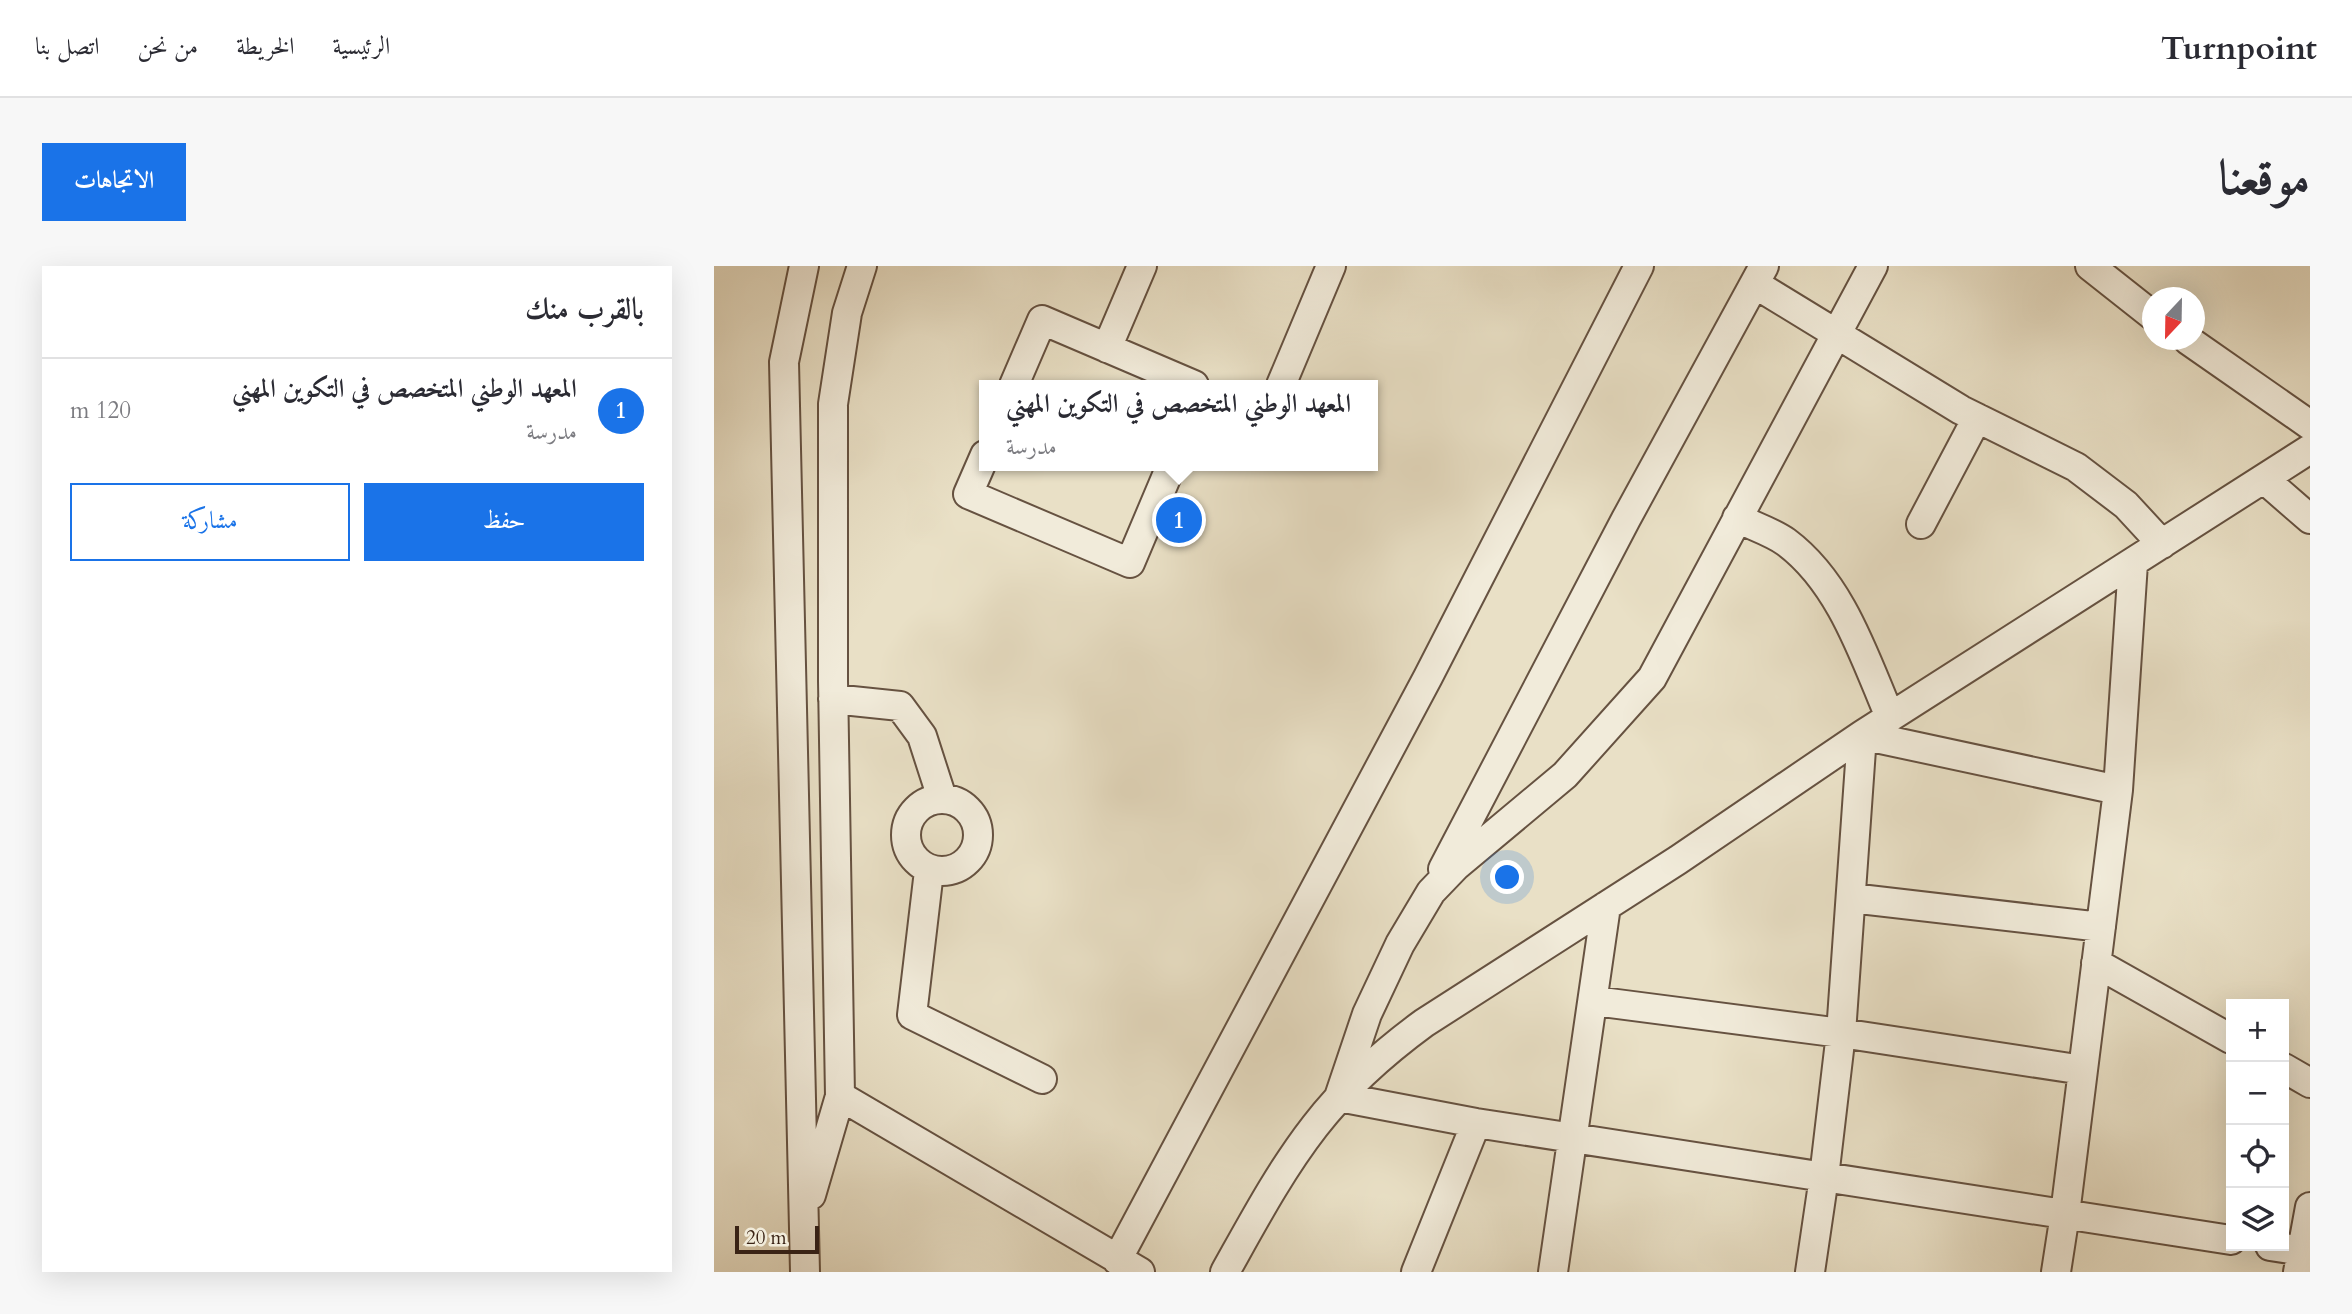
<!DOCTYPE html>
<html lang="ar">
<head>
<meta charset="utf-8">
<style>
	body { margin:0; font-family:Cardo,Amiri,serif; background:#f7f7f7; color:#2b2b33; direction:rtl }
	.controls { position:absolute; right:21px; bottom:21px; display:grid; overflow:hidden; border-radius:0px; box-shadow:0 7px 28px #0002 }
	.controls button { width:63px; height:63px; display:grid; place-items:center; padding:0; border:0; border-bottom:2px solid #e1e1e2; background:#fff; color:#2b2b33; font:35px sans-serif }
	.compass { position:absolute; left:1428px; top:21px; width:63px; height:63px; border-radius:50%; background:#fff; box-shadow:0 7px 28px #0002; rotate:202deg }
	.scale { position:absolute; left:21px; bottom:18px; width:84px; box-sizing:border-box; padding-left:7px; border:4px solid #3a2315; border-top:0; font-size:19px; line-height:24px; white-space:nowrap; color:#3a2315; -webkit-text-stroke:5px #f1ebda; paint-order:stroke }
	.you { position:absolute; left:794px; top:612px; width:24px; height:24px; margin:-18px; border:5px solid #fff; border-radius:50%; background:#1a73e8; box-shadow:0 0 0 10px #1a73e833 }
	.badge { display:grid; place-items:center; width:46px; height:46px; border-radius:50%; background:#1a73e8; color:#fff; font-size:23px; font-weight:700 }
	.pin { position:absolute; translate:-50% -50%; border:4px solid #fff; box-shadow:0 2px 7px #0006 }
	.popup { position:absolute; left:265px; top:114px; width:399px; height:91px; box-sizing:border-box; display:grid; place-content:center; border-radius:0px; background:#fff; filter:drop-shadow(0 2px 5px #0005); font-size:23px; white-space:nowrap; color:#7c7c81 }
	.popup b { font-size:26px; color:#2b2b33 }
	.popup::after { content:''; position:absolute; left:50%; top:100%; margin-left:-14px; border:14px solid transparent; border-top-color:#fff }
	.list { margin:0; padding:0; list-style:none }
	h2 { display:flex; justify-content:space-between; align-items:center; height:91px; margin:0; padding:0 28px; font-size:30px }
	h2 small { font-size:23px; font-weight:400; color:#7c7c81 }
	.list li { display:grid; grid-template-columns:46px 1fr auto; gap:21px; align-items:center; box-sizing:border-box; height:105px; padding:0 28px; border-top:2px solid #e1e1e2 }
	.list b { display:block; font-size:26px; white-space:nowrap }
	.list p { margin:0; font-size:23px; white-space:nowrap; color:#7c7c81 }
	.list em { font-size:23px; font-style:normal; color:#7c7c81 }
	.actions { display:flex; gap:14px; padding:21px 28px }
	.actions a { flex:1; padding:16px 0; border:2px solid #1a73e8; border-radius:0px; text-align:center; font-size:24px; color:#1a73e8 }
	.actions .main { background:#1a73e8; color:#fff }
	.icon { flex:none; width:38px; height:38px; fill:none; stroke:currentColor; stroke-width:2; stroke-linecap:round; stroke-linejoin:round }
	.map { position:relative; flex:none; width:1596px; height:1006px; overflow:hidden; direction:ltr; border-radius:0px }
	header { display:flex; align-items:center; gap:42px; box-sizing:border-box; height:98px; padding:0 35px; background:#fff; border-bottom:2px solid #e1e1e2 }
	header strong { font-size:33px }
	nav { display:flex; gap:38px; margin-inline-start:auto; font-size:24px }
	.intro { display:flex; align-items:center; justify-content:space-between; box-sizing:border-box; height:168px; padding:0 42px }
	h1 { margin:0; font-size:49px }
	.button { padding:18px 32px; border-radius:0px; background:#1a73e8; color:#fff; font-size:24px; font-weight:700 }
	main { display:flex; gap:42px; padding:0 42px }
	aside { flex:1; background:#fff; border-radius:0px; box-shadow:0 7px 28px #0002 }
	.map>svg:first-child { display:block }
</style>
</head>
<body>
<header>
<strong>Turnpoint</strong>
<nav><a>الرئيسية</a><a>الخريطة</a><a>من نحن</a><a>اتصل بنا</a></nav>
</header>
<div class="intro"><h1>موقعنا</h1><a class="button">الاتجاهات</a></div>
<main>
<div class="map">
<svg width="1596" height="1006" viewBox="0 0 1596 1006">
	<rect width="100%" height="100%" fill="#e9e0c6"/>
	<filter id="stains"><feTurbulence type="fractalNoise" baseFrequency=".00286" numOctaves="4"/><feColorMatrix values="0 0 0 0 .2 0 0 0 0 .09 0 0 0 0 .02 0 0 0 .5 -.17"/></filter>
	<radialGradient id="worn" r=".72"><stop offset=".6" stop-color="#630" stop-opacity="0"/><stop offset="1" stop-color="#630" stop-opacity=".3"/></radialGradient>
	<g fill="none" stroke-linecap="round" stroke-linejoin="round">
		<defs>
			<path id="minor" d="M90 0 70 96 91 1006
				M1159 0 938 412 851 509 742 600 717 626 686 678 653 748 625 831 762 857 1517 974
				M1376 0 1438 49
				M1041 18 1247 144 1362 201 1412 239 1448 278
				M1474 74 1596 159
				M393 82 428 0
				M300 119 328 54 480 119
				M567 119 617 0
				M271 189 254 228 416 297 457 200
				M1550 213 1596 253
				M1023 252C1039 260 1058 266 1072 276 1127 317 1150 390 1176 451
				M1207 258 1263 152
				M119 433 186 440 208 470 228 532
				M192 569a36 36 0 1 1 72 0a36 36 0 1 1-72 0Z
				M729 603 912 253 1050 0
				M215 605 198 749 328 813
				M1137 632 1387 661
				M1382 697 1517 773
				M880 735 1127 767 1369 804
				M1570 802 1596 817
				M126 830 426 1006
				M97 929 126 830 119 415V138L133 47 148 0
				M1556 980 1596 986
				M403 994 714 411 925 0
				M511 1006C539 956 566 905 601 860 632 820 669 787 710 757L964 594 1148 469 1596 183
				M702 1006 762 857
				M839 1006 892 640
				M1096 1006 1110 911 1127 767 1148 469 1404 524
				M1342 1006 1351 948 1404 524 1419 297
				M1584 1006 1596 941"/>
		</defs>
		<use href="#minor" stroke="#665241" stroke-width="32"/>
		<use href="#minor" stroke="#f1ebda" stroke-width="28"/>
	</g>
	<rect width="100%" height="100%" filter="url(#stains)"/>
	<rect width="100%" height="100%" fill="url(#worn)"/>
</svg>
<div class="controls">
<button>+</button>
<button>−</button>
<button><svg class="icon" aria-label="locate" viewBox="0 0 24 24"><circle cx="12" cy="12" r="6"/><path d="M12 2v4M12 18v4M2 12h4M18 12h4"/></svg></button>
<button><svg class="icon" aria-label="layers" viewBox="0 0 24 24"><path d="M12 4l9 5-9 5-9-5zM3 14l9 5 9-5"/></svg></button>
</div>
<svg class="compass" viewBox="-18 -18 36 36"><path d="M0-13l5 13h-10z" fill="#e53935"/><path d="M0 13l5-13h-10z" fill="#7c7c81"/></svg>
<div class="scale">20 m</div>
<div class="you"></div>
<div class="pin badge" style="left:465px;top:254px">1</div>
<div class="popup"><b>المعهد الوطني المتخصص في التكوين المهني</b>مدرسة</div>
</div>
<aside>
<h2>بالقرب منك<small></small></h2>
<ul class="list">
<li><span class="badge">1</span><div><b>المعهد الوطني المتخصص في التكوين المهني</b><p>مدرسة</p></div><em>120 m</em></li>
</ul>
<div class="actions"><a class="main">حفظ</a><a>مشاركة</a></div>
</aside>
</main>
</body>
</html>
